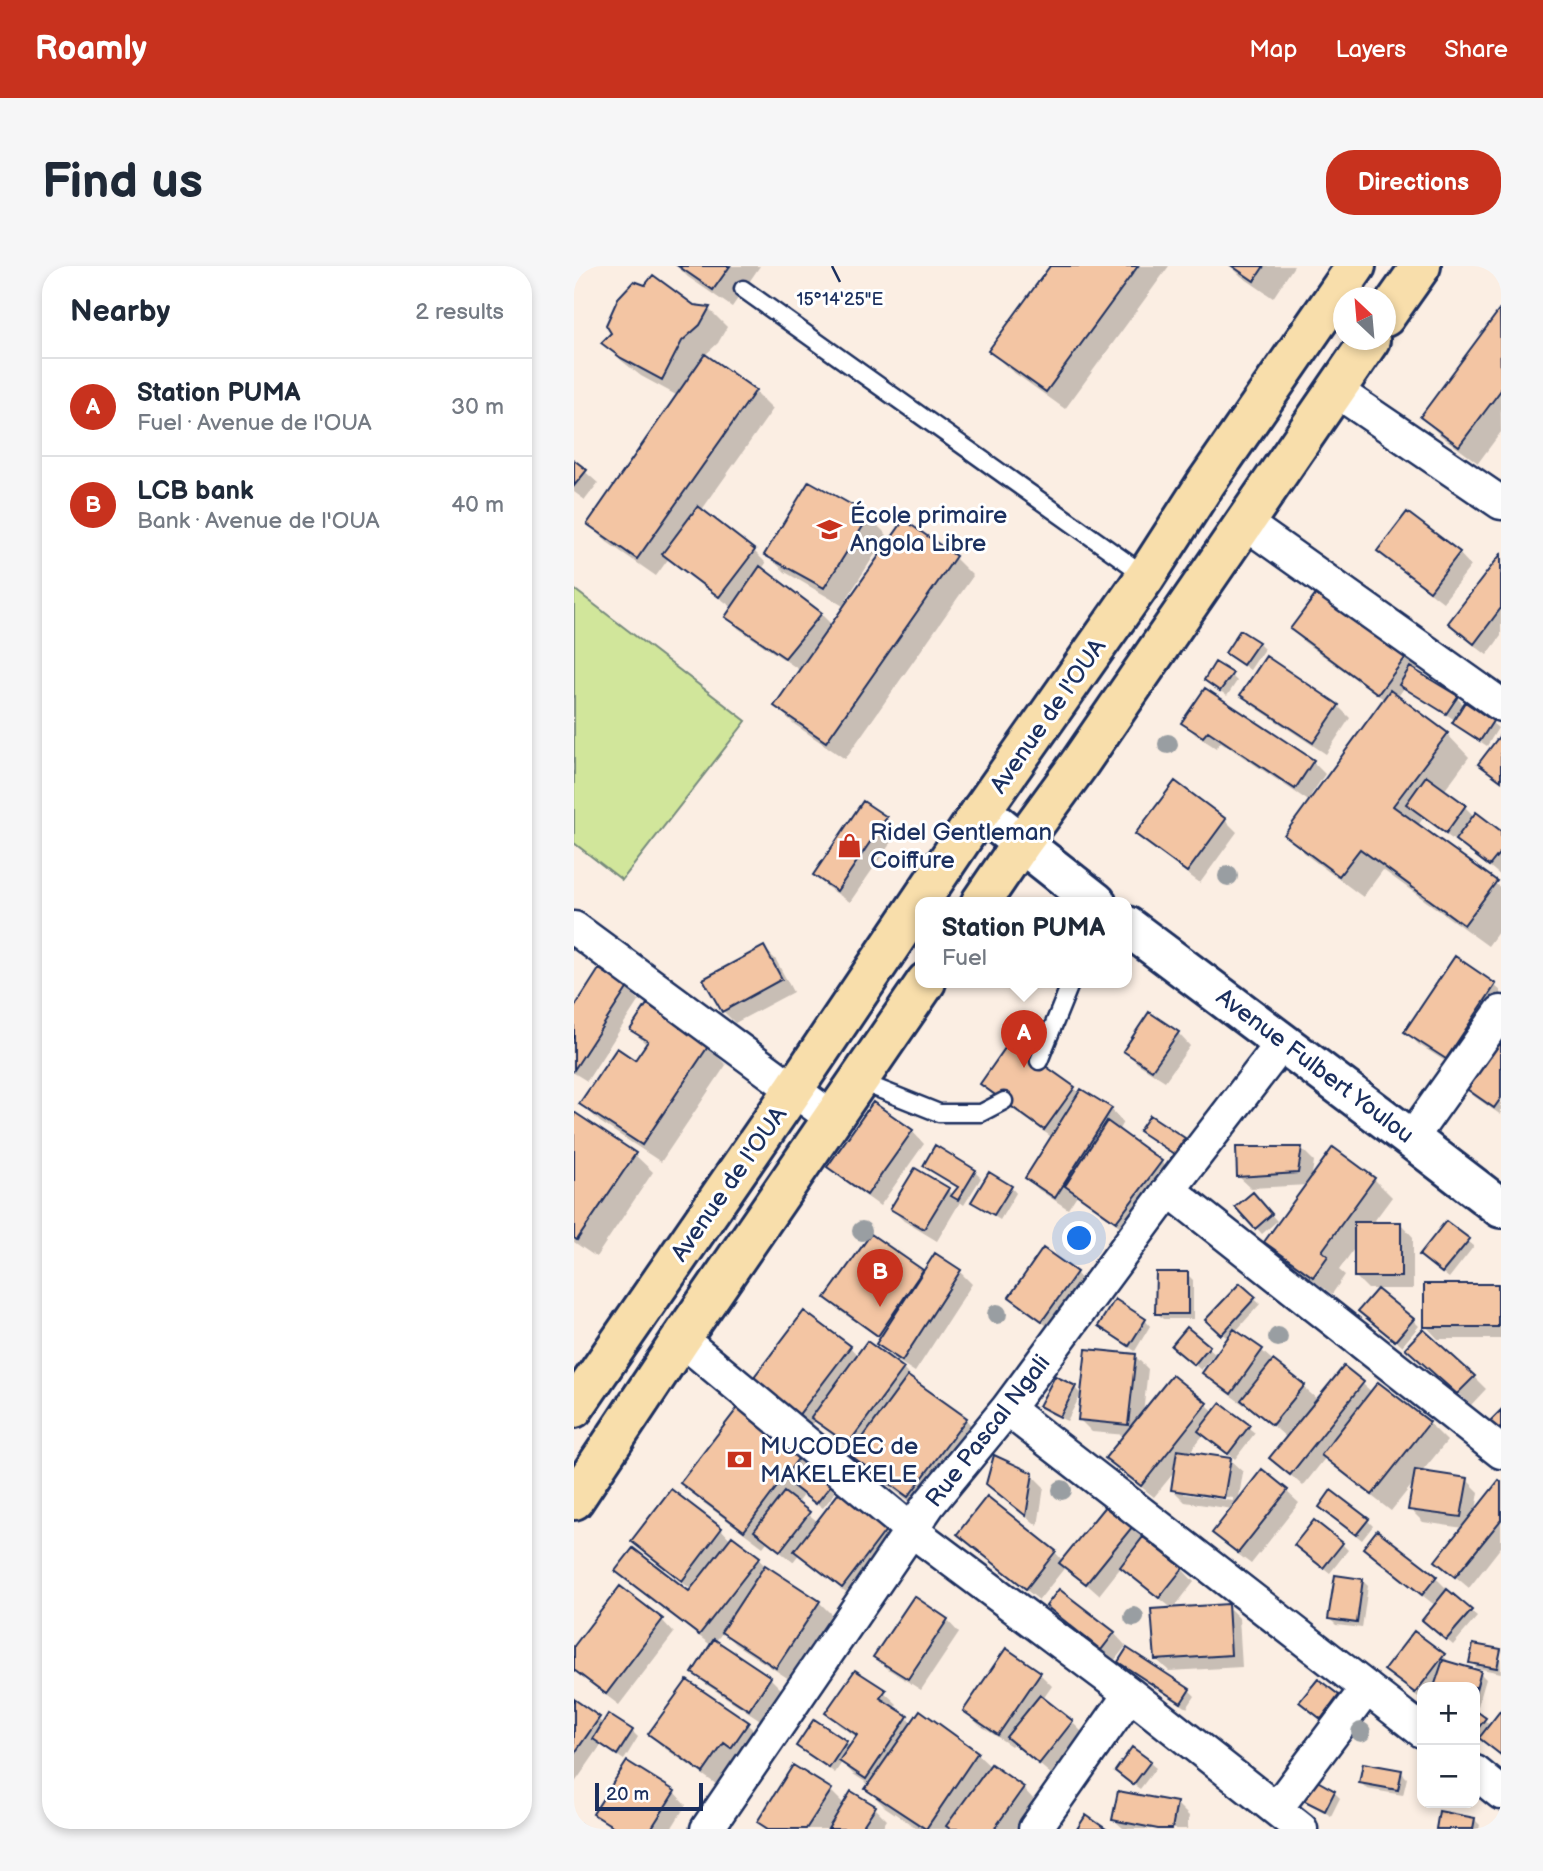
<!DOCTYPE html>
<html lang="en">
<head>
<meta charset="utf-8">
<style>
	body { margin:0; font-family:"Balsamiq Sans",sans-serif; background:#f6f6f7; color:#1f2937 }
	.controls { position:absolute; right:21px; bottom:21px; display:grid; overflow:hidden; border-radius:14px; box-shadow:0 4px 10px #0003 }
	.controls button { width:63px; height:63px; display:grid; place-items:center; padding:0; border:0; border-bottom:2px solid #e0e1e3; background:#fff; color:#1f2937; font:35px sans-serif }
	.compass { position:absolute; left:759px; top:21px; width:63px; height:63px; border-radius:50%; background:#fff; box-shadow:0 4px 10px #0003; rotate:334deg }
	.scale { position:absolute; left:21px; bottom:18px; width:108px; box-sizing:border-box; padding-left:7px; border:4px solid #1b2f5e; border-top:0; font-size:19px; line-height:24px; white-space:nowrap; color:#1b2f5e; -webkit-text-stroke:5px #fff; paint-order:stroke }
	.you { position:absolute; left:506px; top:973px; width:24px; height:24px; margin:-18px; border:5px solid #fff; border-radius:50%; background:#1a73e8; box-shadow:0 0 0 10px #1a73e833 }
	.badge { display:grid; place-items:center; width:46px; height:46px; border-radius:50%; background:#c8321e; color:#fff; font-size:23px; font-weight:700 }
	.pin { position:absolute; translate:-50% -58px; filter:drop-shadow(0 2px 4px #0008) }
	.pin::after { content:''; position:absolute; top:37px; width:24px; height:21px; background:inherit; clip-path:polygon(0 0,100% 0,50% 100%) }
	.popup { position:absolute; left:341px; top:631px; width:217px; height:91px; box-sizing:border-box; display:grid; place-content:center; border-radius:14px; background:#fff; filter:drop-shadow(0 2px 5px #0005); font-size:23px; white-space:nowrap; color:#747a83 }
	.popup b { font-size:26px; color:#1f2937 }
	.popup::after { content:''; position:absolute; left:50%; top:100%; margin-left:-14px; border:14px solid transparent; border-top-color:#fff }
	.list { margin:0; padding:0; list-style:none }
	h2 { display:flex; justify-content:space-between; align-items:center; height:91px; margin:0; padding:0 28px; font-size:30px }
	h2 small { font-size:23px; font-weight:400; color:#747a83 }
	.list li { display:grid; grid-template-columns:46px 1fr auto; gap:21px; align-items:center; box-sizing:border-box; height:98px; padding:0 28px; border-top:2px solid #e0e1e3 }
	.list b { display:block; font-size:26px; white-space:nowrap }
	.list p { margin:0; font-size:23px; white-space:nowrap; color:#747a83 }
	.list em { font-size:23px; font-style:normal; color:#747a83 }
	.map { position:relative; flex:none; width:927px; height:1563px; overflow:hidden; border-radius:28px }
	header { display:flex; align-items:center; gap:42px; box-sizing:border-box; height:98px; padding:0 35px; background:#c8321e; color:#fff }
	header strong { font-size:33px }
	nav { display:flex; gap:38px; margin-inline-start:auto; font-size:24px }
	.intro { display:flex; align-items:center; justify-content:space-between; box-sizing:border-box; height:168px; padding:0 42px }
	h1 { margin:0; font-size:49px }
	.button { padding:18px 32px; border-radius:28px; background:#c8321e; color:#fff; font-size:24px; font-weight:700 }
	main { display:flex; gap:42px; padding:0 42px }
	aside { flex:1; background:#fff; border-radius:28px; box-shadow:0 4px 10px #0003 }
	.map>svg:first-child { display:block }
</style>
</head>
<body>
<header>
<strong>Roamly</strong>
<nav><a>Map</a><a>Layers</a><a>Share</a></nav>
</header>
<div class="intro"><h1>Find us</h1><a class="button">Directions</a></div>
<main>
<aside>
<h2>Nearby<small>2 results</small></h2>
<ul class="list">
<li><span class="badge">A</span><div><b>Station PUMA</b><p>Fuel · Avenue de l'OUA</p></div><em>30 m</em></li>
<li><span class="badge">B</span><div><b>LCB bank</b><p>Bank · Avenue de l'OUA</p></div><em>40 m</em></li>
</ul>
</aside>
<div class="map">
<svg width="927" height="1563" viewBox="0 0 927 1563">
	<rect width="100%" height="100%" fill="#fbeee3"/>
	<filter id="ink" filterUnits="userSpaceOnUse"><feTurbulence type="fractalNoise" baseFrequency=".0143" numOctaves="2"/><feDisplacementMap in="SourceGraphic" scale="14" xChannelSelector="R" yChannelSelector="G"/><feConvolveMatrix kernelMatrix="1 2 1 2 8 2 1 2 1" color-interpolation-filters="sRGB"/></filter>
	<g filter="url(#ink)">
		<path fill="#d1e69b" stroke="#768a7c" stroke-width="2" d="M0 323 172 455 48 614 0 577Z"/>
		<path fill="#0003" fill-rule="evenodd" d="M103 0H186L158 41 114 11Z
			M478 0H595L491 143 435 103 417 85Z
			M657 0H720L699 32 667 10Z
			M119 40 135 43 153 61 144 77 130 90 181 125 199 143 127 245 180 285 192 297 188 303 247 348 258 359 271 341 211 306 192 288 236 217 295 251 313 269 272 334 275 336 330 257 381 292 399 310 271 493 220 458 202 440 227 405 165 363 153 351 159 342 103 300 95 292 82 310 33 276 15 258 104 130 67 110 48 95 30 77Z
			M926 45 927 166 904 197 866 169 848 151Z
			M0 196 24 217 11 234 0 226Z
			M805 285 885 287 897 300 869 336 818 297Z
			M927 291V370L913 389 888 370 876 357Z
			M718 363 833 389 845 402 842 406 883 432 891 440 918 457 924 462 913 480 886 462 880 456 881 454 830 422 823 432 873 468 895 491 870 525 890 540 901 551 927 567V610L886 576 885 578 849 552 844 560 927 622V662L914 680 809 604 789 631 735 591 712 569 736 536 647 476 642 482 622 469 609 456 739 496 751 508 737 529 740 531 811 434 730 376Z
			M684 377 690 383 676 404 653 387Z
			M657 409 663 415 653 430 632 414Z
			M668 428 764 440 776 452 752 488 681 441Z
			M289 537 312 552 325 565 276 636 253 621 241 609Z
			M651 554 663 566 626 617 576 580 563 567Z
			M190 682 202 694 219 726 161 757 149 745Z
			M881 693 921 720 927 725V742L885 804 844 778 832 765Z
			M53 722 65 734 13 815 0 807V746Z
			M74 741 134 781 152 799 87 896 26 856 8 838 62 796 73 779 58 764Z
			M927 766V849L901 831 889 819Z
			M604 767 616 780 591 815 563 797 551 785Z
			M408 818 500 822 506 828 508 825 537 843 549 856 544 865 587 896 599 908 555 967 503 929 494 943 465 924 453 912 479 872 420 830Z
			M299 839 338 865 350 878 306 940 268 913 256 900Z
			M0 848 60 888 79 906 22 991 0 976Z
			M574 871 609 873 615 879 606 892Z
			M362 882 401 906 407 912 390 939 386 936 363 975 330 955 318 943 374 924 380 930 385 922 357 905 351 899Z
			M728 883 740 895 737 915 800 913 818 931 798 958H827L839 971V1023H794L782 1011V980L765 1004 771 1009 758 1028 711 994 693 976 734 919 677 922 664 910Z
			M437 921 442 927 426 954 405 941 399 936Z
			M684 934 703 955 688 968 664 941Z
			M298 971 350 1007 361 989 386 1006 398 1018 341 1106 316 1090 304 1078 307 1073 266 1045 253 1032Z
			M894 975 900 980 875 1012 854 995Z
			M502 1007 514 1020 482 1066 449 1043 437 1031Z
			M613 1008 619 1014V1053H589L583 1047Z
			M666 1019 686 1038 661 1066 688 1085 744 1134 770 1102 798 1126 855 1157 873 1175 847 1207 893 1214 905 1226 902 1245 927 1218V1281L895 1322 863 1295 889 1262 849 1256 836 1243 841 1215 817 1245 767 1206 752 1191 729 1220 697 1192 713 1172 672 1136 670 1139 642 1119 630 1107 654 1073 634 1054Z
			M923 1020 927 1024V1073H864L852 1060Z
			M793 1051 839 1054 845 1060 828 1080Z
			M571 1054 576 1060 561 1085 532 1066 526 1060Z
			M613 1063 641 1087 627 1104 605 1086Z
			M276 1081 284 1090 329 1103 341 1116 391 1153 409 1171 353 1248 297 1207 278 1189 281 1185 252 1164 242 1154 233 1166 188 1132Z
			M561 1090 574 1103 569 1148 599 1111 641 1146 646 1139 681 1167 661 1193 630 1168 615 1187 656 1194 669 1206 664 1237 712 1225 725 1237 677 1298 652 1279 640 1267 659 1243 611 1236 598 1223 602 1204 580 1231 546 1204 534 1192 552 1169 518 1166 506 1154ZM610 1224 659 1232V1235L610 1228Z
			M846 1094 900 1111 912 1123 897 1139Z
			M501 1122 507 1128 493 1155 473 1146 467 1140Z
			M166 1141 268 1218 249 1242 230 1228 222 1238 244 1256 267 1226 326 1274 281 1333 235 1297 225 1288 219 1296 193 1276 189 1281 127 1235 109 1217Z
			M458 1209 470 1221 464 1260 427 1230 414 1217Z
			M97 1225 147 1263 157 1274 184 1293 197 1305 245 1336 258 1349 215 1413 161 1378 149 1366 141 1376 196 1412 209 1425 188 1455 133 1419 120 1407 138 1380 56 1317 44 1305 116 1328 118 1324 71 1287 59 1275Z
			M753 1246 793 1254 799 1260 788 1274Z
			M557 1262 569 1273 608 1303 620 1316 599 1343 561 1313 548 1300 525 1329 492 1300 465 1334 397 1280 385 1268 481 1286 489 1295Z
			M768 1278 774 1284 756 1307 728 1285Z
			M791 1282 862 1312 874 1324 873 1325 903 1351 879 1379 856 1359 862 1340 803 1294Z
			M788 1314 794 1320 788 1362 762 1359 756 1353Z
			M46 1322 88 1354 100 1367 45 1439 0 1405V1382Z
			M474 1340 540 1367 552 1380 540 1395 486 1352Z
			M653 1340 665 1352 668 1401 595 1405 582 1393Z
			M373 1354 385 1367 347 1424 314 1403 302 1391Z
			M926 1385 927 1407 903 1402 897 1396Z
			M869 1390 878 1398 906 1407 912 1413 904 1440 901 1439V1421H848V1434L825 1416 813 1404Z
			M546 1396 615 1424 621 1430 613 1442 552 1402Z
			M466 1408 478 1420 469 1433 498 1456 510 1468 478 1509 440 1477 437 1480 404 1458 391 1445Z
			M744 1415 770 1437 754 1458 733 1442Z
			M310 1426 323 1438 320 1442 339 1457 347 1447 403 1488 417 1501 449 1522 461 1535 441 1563H344L311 1541 293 1523 296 1519 279 1508 268 1496 261 1507 224 1480 272 1476 277 1481 283 1471 265 1459 253 1447Z
			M0 1435 30 1458 58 1465 64 1471 50 1494 27 1479 0 1518Z
			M901 1446 917 1460 927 1446V1491L907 1471 902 1477 901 1476Z
			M173 1458 186 1470 170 1493 163 1488 142 1518 89 1481 76 1468Z
			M559 1483 582 1502 566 1523 549 1511Z
			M827 1506 833 1512 829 1529 793 1523 787 1517Z
			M256 1524 271 1539 301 1542 313 1554 307 1563H192L185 1556Z
			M100 1526 112 1539 97 1563H39L22 1548Z
			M760 1526 766 1532 757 1550 735 1538 729 1532Z
			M603 1538 615 1550 613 1563H550L540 1554Z
			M900 1553 906 1559 905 1563H864Z"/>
		<path fill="#f3c5a3" stroke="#1b2f5e" stroke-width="2" d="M104 0H156L139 24Z
			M476 0H564L472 126 414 85Z
			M658 0H690L680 15Z
			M79 9 120 39 136 41 126 59 108 75 88 114 47 92 27 77 37 67 32 59 44 32 60 15 71 19Z
			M926 43 927 124 885 180 846 151Z
			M131 88 182 124 63 293 13 258Z
			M0 194 13 204 0 220Z
			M235 215 296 249 250 322 190 289Z
			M124 240 181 284 145 331 88 288Z
			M833 246 886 286 856 325 803 285Z
			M330 254 382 290 252 476 200 440Z
			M927 288V342L900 378 874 357Z
			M186 300 248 347 211 392 151 351Z
			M746 323 834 388 804 428 716 363Z
			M666 364 685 376 669 399 651 387Z
			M692 390 765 439 739 477 666 429Z
			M641 396 659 407 646 425 630 414Z
			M836 401 884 430 872 448 825 419Z
			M631 422 740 494 721 523 634 465 629 471 607 457Z
			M816 424 874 467 819 540 923 615 890 659 786 583 765 610 710 569Z
			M891 436 919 455 906 475 878 457Z
			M927 468V515L904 498Z
			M852 510 892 539 872 567 832 538Z
			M601 515 652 553 613 606 561 568Z
			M289 535 313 551 263 625 239 609Z
			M902 546 927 565V585L915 600 881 574Z
			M190 680 208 713 148 746 129 713Z
			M881 690 922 718 872 793 830 766Z
			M25 703 54 721 0 804V742Z
			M73 738 135 779 68 879 5 838 43 782 61 794 74 775 56 764Z
			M575 746 605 766 578 804 549 785Z
			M927 763V832L920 842 887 819Z
			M436 775 501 821 470 864 406 818Z
			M507 823 538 842 481 932 451 912Z
			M299 836 339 864 293 929 253 901Z
			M0 846 62 887 3 974 0 972Z
			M576 849 611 872 600 888 565 865Z
			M533 855 588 895 542 956 491 920Z
			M361 879 402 904 384 934 377 930 384 921 349 900Z
			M662 881H728L724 907 663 911Z
			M759 881 801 912 748 985 754 990 739 1011 690 976Z
			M341 902 375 922 350 963 316 943Z
			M415 906 438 920 420 949 397 936Z
			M679 926 698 948 681 963 661 941Z
			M872 955 896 973 868 1007 845 989Z
			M780 956H827V1011H780Z
			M297 968 349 1004 304 1070 251 1032Z
			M469 982 503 1006 468 1055 435 1031Z
			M361 987 387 1004 328 1095 302 1078Z
			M582 1006H614V1048H581Z
			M666 1017 682 1031 647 1069 631 1054Z
			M850 1018H924V1061H850Z
			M803 1023 840 1053 821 1075 784 1045Z
			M541 1033 572 1053 555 1080 524 1060Z
			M230 1045 277 1080 220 1155 173 1120Z
			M613 1061 636 1080 620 1099 597 1080Z
			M660 1063 689 1083 657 1128 628 1107Z
			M849 1063 901 1110 883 1128 831 1082Z
			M293 1075 330 1102 274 1178 237 1152Z
			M512 1083 562 1088 554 1159 504 1154Z
			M699 1094 731 1119 698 1159 667 1134Z
			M770 1100 790 1116 716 1209 695 1192Z
			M598 1109 633 1137 567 1220 531 1192Z
			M334 1110 393 1152 334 1231 276 1189Z
			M481 1110 502 1120 486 1151 465 1140Z
			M804 1116 856 1156 798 1229 747 1189Z
			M646 1137 676 1159 654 1188 624 1165Z
			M166 1139 229 1186 170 1265 106 1217Z
			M927 1144V1165L916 1155Z
			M603 1184 657 1192 650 1232 597 1224Z
			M420 1189 459 1207 452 1250 412 1218Z
			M240 1192 264 1210 242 1238 219 1220Z
			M688 1203 714 1224 664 1287 638 1267Z
			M841 1204 894 1212 887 1251 834 1244Z
			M925 1214 927 1216V1254L881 1311 861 1295Z
			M97 1223 148 1262 108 1315 57 1275Z
			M267 1224 315 1260 268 1322 220 1285Z
			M757 1224 795 1253 782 1269 745 1241Z
			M210 1226 236 1246 206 1285 180 1265Z
			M413 1230 482 1285 452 1323 383 1268Z
			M532 1239 559 1260 512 1318 485 1297Z
			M740 1254 769 1277 749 1302 720 1279Z
			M803 1264 863 1310 848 1329 789 1282Z
			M158 1270 186 1291 125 1369 41 1305 59 1282 115 1325Z
			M569 1271 609 1302 585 1332 546 1301Z
			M191 1299 246 1335 202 1402 147 1366Z
			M761 1309 789 1313 783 1357 754 1353Z
			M46 1320 89 1353 32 1428 0 1404V1380Z
			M485 1323 541 1366 527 1384 472 1340Z
			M873 1323 898 1344 872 1374 848 1354Z
			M340 1330 374 1353 334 1413 299 1391Z
			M654 1338 657 1389 581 1394 577 1343Z
			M840 1365 871 1388 841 1427 810 1404Z
			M140 1373 197 1411 175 1444 118 1407Z
			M899 1378 927 1383 923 1402 895 1397Z
			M432 1382 467 1406 424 1469 389 1445Z
			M553 1382 616 1423 607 1437 544 1396Z
			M869 1394 907 1405 901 1427V1421H860Z
			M281 1404 312 1424 306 1432 334 1450 292 1513 265 1495 283 1469 251 1447Z
			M744 1413 765 1429 747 1453 725 1436Z
			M113 1414 175 1456 157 1482 150 1477 129 1507 74 1468Z
			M466 1429 499 1455 465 1498 432 1471Z
			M0 1433 26 1451 0 1488Z
			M346 1444 404 1486 352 1563 291 1523Z
			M901 1444 912 1452 901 1466Z
			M927 1444V1489L905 1472Z
			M34 1448 59 1464 43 1489 19 1473Z
			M240 1453 273 1475 255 1502 222 1480Z
			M558 1481 577 1495 559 1519 541 1505Z
			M53 1495 101 1525 77 1563H43L19 1548Z
			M789 1497 828 1504 824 1524 785 1517Z
			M417 1498 450 1521 420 1563H376L372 1560Z
			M219 1499 258 1523 232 1563H194L183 1556Z
			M738 1512 761 1525 751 1545 727 1533Z
			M277 1525 302 1540 287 1563H254Z
			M544 1525 603 1536 598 1563H584L538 1554Z
			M865 1545 901 1552 899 1563H862Z
			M512 1549 532 1563H503Z
			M0 1555 14 1563H0Z"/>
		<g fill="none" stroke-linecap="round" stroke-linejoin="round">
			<defs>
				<path id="service" d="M169 23 572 310
					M465 795 497 716
					M285 815 365 847H407L430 835"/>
				<path id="minor" d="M761 124 927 237
					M671 257 927 439
					M0 662 258 852
					M837 873 927 746
					M595 924 927 1186
					M107 1073 337 1264 556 1428 727 1563
					M433 1143 848 1465
					M901 1506 927 1527
					M702 1543 793 1422
					M133 1563 355 1238 433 1143 595 924 709 776
					M461 1563 556 1428"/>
				<path id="secondary" d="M407 545 522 636
					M553 660 837 873 927 942"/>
				<path id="primary" d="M811 51 847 0
					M407 636 448 576 505 498 796 74
					M0 1142 220 823 407 545 572 310 632 217 782 0
					M0 1234 107 1073 352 716"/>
			</defs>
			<use href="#service" stroke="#1b2f5e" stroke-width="21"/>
			<use href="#minor" stroke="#1b2f5e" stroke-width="37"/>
			<use href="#secondary" stroke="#1b2f5e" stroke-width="44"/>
			<use href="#primary" stroke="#1b2f5e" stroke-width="44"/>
			<use href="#service" stroke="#fff" stroke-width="16"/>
			<use href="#minor" stroke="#fff" stroke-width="32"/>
			<use href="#secondary" stroke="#fff" stroke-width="38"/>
			<use href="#primary" stroke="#f8deab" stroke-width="38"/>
		</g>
		<g fill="#999ea2">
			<circle cx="594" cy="478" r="10"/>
			<circle cx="654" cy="610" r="10"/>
			<circle cx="288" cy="965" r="10"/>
			<circle cx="423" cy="1048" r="10"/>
			<circle cx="704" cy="1071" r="10"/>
			<circle cx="488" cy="1224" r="10"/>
			<circle cx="560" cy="1351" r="10"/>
			<circle cx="787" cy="1466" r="10"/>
		</g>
	</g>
	<path fill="none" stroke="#1b2f5e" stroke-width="2.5" d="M258 0 266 16"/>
	<defs>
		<symbol id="school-bare" viewBox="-9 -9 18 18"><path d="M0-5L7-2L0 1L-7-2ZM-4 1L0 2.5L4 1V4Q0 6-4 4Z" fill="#c8321e" stroke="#fff" stroke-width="2.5" paint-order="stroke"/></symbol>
		<symbol id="shop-bare" viewBox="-9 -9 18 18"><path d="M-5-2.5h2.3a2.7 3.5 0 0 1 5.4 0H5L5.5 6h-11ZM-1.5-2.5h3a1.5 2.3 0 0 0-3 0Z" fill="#c8321e" stroke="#fff" stroke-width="2.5" paint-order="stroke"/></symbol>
		<symbol id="bank-bare" viewBox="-9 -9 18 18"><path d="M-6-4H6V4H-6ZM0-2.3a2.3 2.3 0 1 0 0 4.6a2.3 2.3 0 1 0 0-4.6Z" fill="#c8321e" stroke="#fff" stroke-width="2.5" paint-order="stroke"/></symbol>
	</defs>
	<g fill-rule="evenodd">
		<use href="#school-bare" x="238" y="246" width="35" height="35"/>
		<use href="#shop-bare" x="258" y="562" width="35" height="35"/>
		<use href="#bank-bare" x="148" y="1176" width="35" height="35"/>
	</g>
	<g text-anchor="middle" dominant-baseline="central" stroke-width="6" stroke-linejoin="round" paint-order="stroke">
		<g font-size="24" fill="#1b2f5e" stroke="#fff" text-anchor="start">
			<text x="276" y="249">École primaire<tspan x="276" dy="28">Angola Libre</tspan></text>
			<text x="296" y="566">Ridel Gentleman<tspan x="296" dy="28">Coiffure</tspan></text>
			<text x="186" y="1180">MUCODEC de<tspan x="186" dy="28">MAKELEKELE</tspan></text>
		</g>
		<g font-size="24" fill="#1b2f5e" stroke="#fff">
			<text transform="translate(474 450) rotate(-55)">Avenue de l'OUA</text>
			<text transform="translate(741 800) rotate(37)">Avenue Fulbert Youlou</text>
			<text transform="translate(155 918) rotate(-55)">Avenue de l'OUA</text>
			<text transform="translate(414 1165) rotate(-52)">Rue Pascal Ngali</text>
		</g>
	</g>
	<g font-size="18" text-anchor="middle" fill="#1b2f5e" stroke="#fff" stroke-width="6" stroke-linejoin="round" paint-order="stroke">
		<text x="266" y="39">15°14'25"E</text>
	</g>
</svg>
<div class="controls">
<button>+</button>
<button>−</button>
</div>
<svg class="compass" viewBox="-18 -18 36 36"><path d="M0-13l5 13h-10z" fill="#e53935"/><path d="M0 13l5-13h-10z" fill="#747a83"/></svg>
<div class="scale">20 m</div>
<div class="you"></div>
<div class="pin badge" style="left:450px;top:802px">A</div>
<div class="popup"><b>Station PUMA</b>Fuel</div>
<div class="pin badge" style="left:306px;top:1041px">B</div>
</div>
</main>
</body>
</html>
